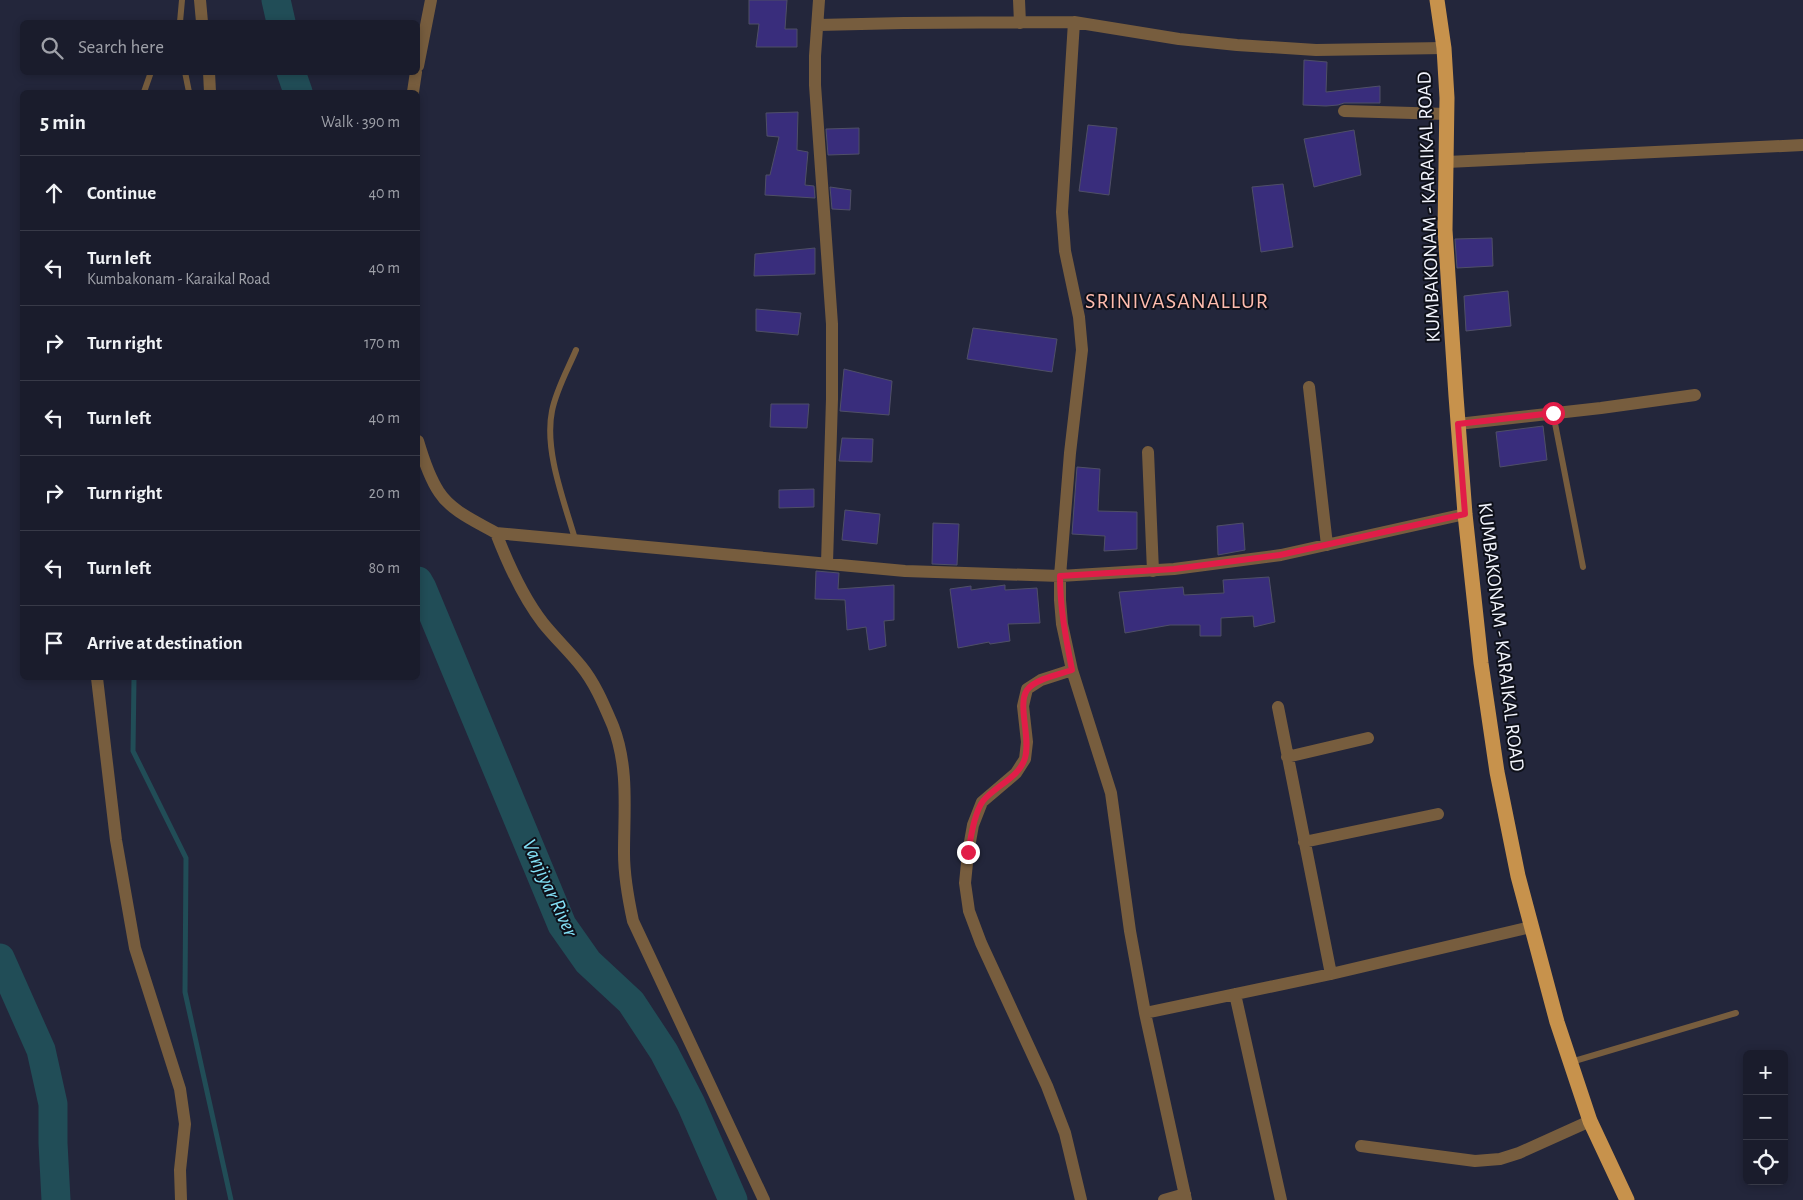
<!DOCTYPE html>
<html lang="en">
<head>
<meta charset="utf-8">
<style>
	body { margin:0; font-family:"Alegreya Sans",sans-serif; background:#272938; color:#f1f3f6 }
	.controls { position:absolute; right:15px; bottom:15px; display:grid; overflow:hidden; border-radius:8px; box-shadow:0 2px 8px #0003 }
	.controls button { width:45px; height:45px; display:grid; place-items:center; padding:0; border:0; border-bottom:1px solid #383a48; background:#1a1c2c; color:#f1f3f6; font:25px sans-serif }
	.stop { position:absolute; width:15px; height:15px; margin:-11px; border:4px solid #e11d48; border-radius:50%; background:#fff }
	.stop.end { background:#e11d48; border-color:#fff; box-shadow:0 1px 5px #0008 }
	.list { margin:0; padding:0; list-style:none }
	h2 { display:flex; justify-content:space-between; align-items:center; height:65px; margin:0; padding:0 20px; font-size:21px }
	h2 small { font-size:16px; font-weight:400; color:#9fa1a9 }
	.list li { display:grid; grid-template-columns:32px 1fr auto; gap:15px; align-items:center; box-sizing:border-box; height:75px; padding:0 20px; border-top:1px solid #383a48 }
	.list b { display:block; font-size:19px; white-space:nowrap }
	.list p { margin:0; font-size:16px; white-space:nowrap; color:#9fa1a9 }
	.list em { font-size:16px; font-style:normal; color:#9fa1a9 }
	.icon { flex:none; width:28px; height:28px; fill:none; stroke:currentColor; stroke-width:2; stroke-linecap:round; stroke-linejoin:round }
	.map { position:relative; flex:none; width:1803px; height:1200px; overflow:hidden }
	.search { position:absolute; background:#1a1c2c; box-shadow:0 2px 8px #0003; left:20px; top:20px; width:400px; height:55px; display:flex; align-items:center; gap:12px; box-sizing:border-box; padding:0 18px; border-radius:8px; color:#9fa1a9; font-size:19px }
	.panel { position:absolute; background:#1a1c2c; box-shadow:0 2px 8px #0003; left:20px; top:90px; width:400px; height:590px; border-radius:8px }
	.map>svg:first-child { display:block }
</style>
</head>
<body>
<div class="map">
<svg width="1803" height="1200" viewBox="0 0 1803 1200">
	<rect width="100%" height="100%" fill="#23263b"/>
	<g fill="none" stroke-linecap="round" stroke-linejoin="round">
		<path stroke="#214d57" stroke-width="5" d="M134 678 133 751 186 858 185 992 231 1200"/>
		<path stroke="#214d57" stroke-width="29" d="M276 0 281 22
			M291 72 298 92
			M418 581 422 588 562 925 588 962 631 1002 664 1052 691 1104 733 1200
			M0 958 41 1050 53 1104V1143L56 1200"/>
	</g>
	<path fill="#392d7c" stroke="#4f4f67" d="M749 0H787L785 29H797V47H756L759 24H749Z
		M1304 60 1327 62 1326 92 1380 86V103H1344L1338 105 1326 106 1303 105Z
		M798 112 797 150 808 152 805 185 814 186 815 198 765 195 766 175H770L779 137 767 136 766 113Z
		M1088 125 1117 128 1109 195 1079 191Z
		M859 128V154L828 155 826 129Z
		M1354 130 1361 175 1314 187 1304 139Z
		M1283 184 1293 247 1261 252 1252 187Z
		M830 187 851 190 850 210 832 209Z
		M1492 238 1493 266 1457 268 1455 239Z
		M815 248V274L754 276 755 254Z
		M1508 291 1511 326 1466 331 1464 296Z
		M756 309 801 313 798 335 756 331Z
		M973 328 1057 339 1052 372 967 359Z
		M844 369 892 381 889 415 840 411Z
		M771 404H809L807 428 770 427Z
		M1543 426 1547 460 1500 467 1496 432Z
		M842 438 873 439 872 462 839 461Z
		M1077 467 1100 469 1098 511 1137 512V549L1104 551 1105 536 1072 534Z
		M814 489V507L779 508V490Z
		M845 510 880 514 877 544 842 540Z
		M933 523 959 524 957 565 932 564Z
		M1243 523 1245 550 1218 555 1217 526Z
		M816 571 839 573 838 589 894 585V620L884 621 886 646 869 650 866 627 847 630 845 600 815 599Z
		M1269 577 1275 622 1254 627 1253 616 1221 618V636H1200V625H1170L1125 633 1119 592 1183 587 1184 595 1224 593 1223 580Z
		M1005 585V590L1037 588 1040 623 1008 624 1010 641 990 644 989 642 958 648 950 589 971 586V590Z"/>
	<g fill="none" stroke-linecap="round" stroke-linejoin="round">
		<path stroke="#775d3e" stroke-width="6" d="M180 22 182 0
			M185 72 189 92
			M144 92 151 72
			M1553 413 1583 567
			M575 539C564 501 544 450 552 411 556 390 568 369 576 350
			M1571 1062 1736 1013"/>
		<path stroke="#775d3e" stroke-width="12" d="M200 0 202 22
			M819 0 815 56V85L832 324V399L827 563
			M1019 0 1020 23
			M1074 22 1062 212 1065 251 1079 317 1082 350 1070 453 1060 576V600L1062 624 1072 670 1111 793 1130 931 1145 1013 1186 1200
			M818 25 904 23 1074 22 1179 39 1237 45 1316 50 1444 48
			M418 66 431 0
			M209 72 210 92
			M413 92 416 72
			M1344 111 1447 114
			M1447 162 1803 145
			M1309 387 1327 545
			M1458 424 1601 408 1695 395
			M418 441C423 458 429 477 439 492 451 511 477 522 496 533L905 571 1060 576 1174 569 1281 555 1465 514
			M1148 452 1153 571
			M496 533C508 564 522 596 543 623 555 638 569 651 581 666 595 683 604 705 613 726 629 767 624 810 624 853 624 876 628 898 633 921L764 1200
			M1072 670 1041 680 1027 689 1023 706 1027 742 1025 759 1016 773 982 802 973 825 968 853 965 883 969 911 981 943 1047 1086 1065 1133 1081 1200
			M97 678 116 840 135 948 180 1089 185 1124 180 1170 181 1200
			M1278 707 1331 974
			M1287 757 1368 738
			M1304 842 1438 814
			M1235 994 1281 1200
			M1145 1013 1331 974 1531 927
			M1361 1146 1475 1161 1500 1159 1519 1153 1590 1121
			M1164 1200 1185 1194"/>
		<path stroke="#c7924c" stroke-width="15" d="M1437 0 1444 48 1447 98 1445 230 1456 396 1465 514 1481 663 1497 772 1518 876 1557 1022 1590 1121 1627 1200"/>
	</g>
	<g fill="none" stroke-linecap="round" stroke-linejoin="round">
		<path stroke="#e11d48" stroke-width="6" d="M968 852C971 838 974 813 983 801 995 786 1019 778 1025 758 1031 737 1017 705 1027 690 1035 679 1060 674 1072 670 1066 638 1060 609 1060 576L1174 569 1280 555 1465 514 1458 424 1553 413"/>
	</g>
	<g text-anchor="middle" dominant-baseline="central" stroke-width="4" stroke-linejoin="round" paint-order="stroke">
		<g font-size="20" fill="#f2f4fd" stroke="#0e1019">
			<text transform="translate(1429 207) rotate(-92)">KUMBAKONAM - KARAIKAL ROAD</text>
			<text transform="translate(1501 637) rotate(83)">KUMBAKONAM - KARAIKAL ROAD</text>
		</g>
		<g font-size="21" font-style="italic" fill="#84e2f8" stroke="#0e1019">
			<text transform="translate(550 888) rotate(65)">Vanjiyar River</text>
		</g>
		<g font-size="22" letter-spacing="1" fill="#febcae" stroke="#0e1019">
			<text x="1177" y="301">SRINIVASANALLUR</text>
		</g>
	</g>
</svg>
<div class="controls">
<button>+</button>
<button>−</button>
<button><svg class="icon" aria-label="locate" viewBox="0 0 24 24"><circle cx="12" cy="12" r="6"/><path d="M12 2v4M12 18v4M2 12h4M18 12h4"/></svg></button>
</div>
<div class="stop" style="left:1553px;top:413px"></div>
<div class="stop end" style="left:968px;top:852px"></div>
<div class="search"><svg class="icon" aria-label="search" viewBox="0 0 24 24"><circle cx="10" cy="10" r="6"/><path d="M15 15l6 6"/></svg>Search here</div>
<section class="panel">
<h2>5 min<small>Walk · 390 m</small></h2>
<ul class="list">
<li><svg class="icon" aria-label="ahead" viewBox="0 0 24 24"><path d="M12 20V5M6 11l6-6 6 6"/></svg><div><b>Continue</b></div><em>40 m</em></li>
<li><svg class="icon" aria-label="left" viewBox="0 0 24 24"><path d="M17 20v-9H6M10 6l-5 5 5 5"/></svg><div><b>Turn left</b><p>Kumbakonam - Karaikal Road</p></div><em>40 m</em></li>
<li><svg class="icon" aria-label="right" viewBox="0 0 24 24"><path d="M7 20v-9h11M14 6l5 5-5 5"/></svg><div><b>Turn right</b></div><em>170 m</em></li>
<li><svg class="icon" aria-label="left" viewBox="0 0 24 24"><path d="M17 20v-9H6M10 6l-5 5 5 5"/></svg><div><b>Turn left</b></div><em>40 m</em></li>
<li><svg class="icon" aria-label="right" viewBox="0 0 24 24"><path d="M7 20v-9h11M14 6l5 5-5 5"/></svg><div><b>Turn right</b></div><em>20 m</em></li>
<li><svg class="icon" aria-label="left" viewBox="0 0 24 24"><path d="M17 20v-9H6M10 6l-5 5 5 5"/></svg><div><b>Turn left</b></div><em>80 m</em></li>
<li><svg class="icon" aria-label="arrive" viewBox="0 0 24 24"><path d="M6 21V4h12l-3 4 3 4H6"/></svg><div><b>Arrive at destination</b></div></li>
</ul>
</section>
</div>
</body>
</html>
